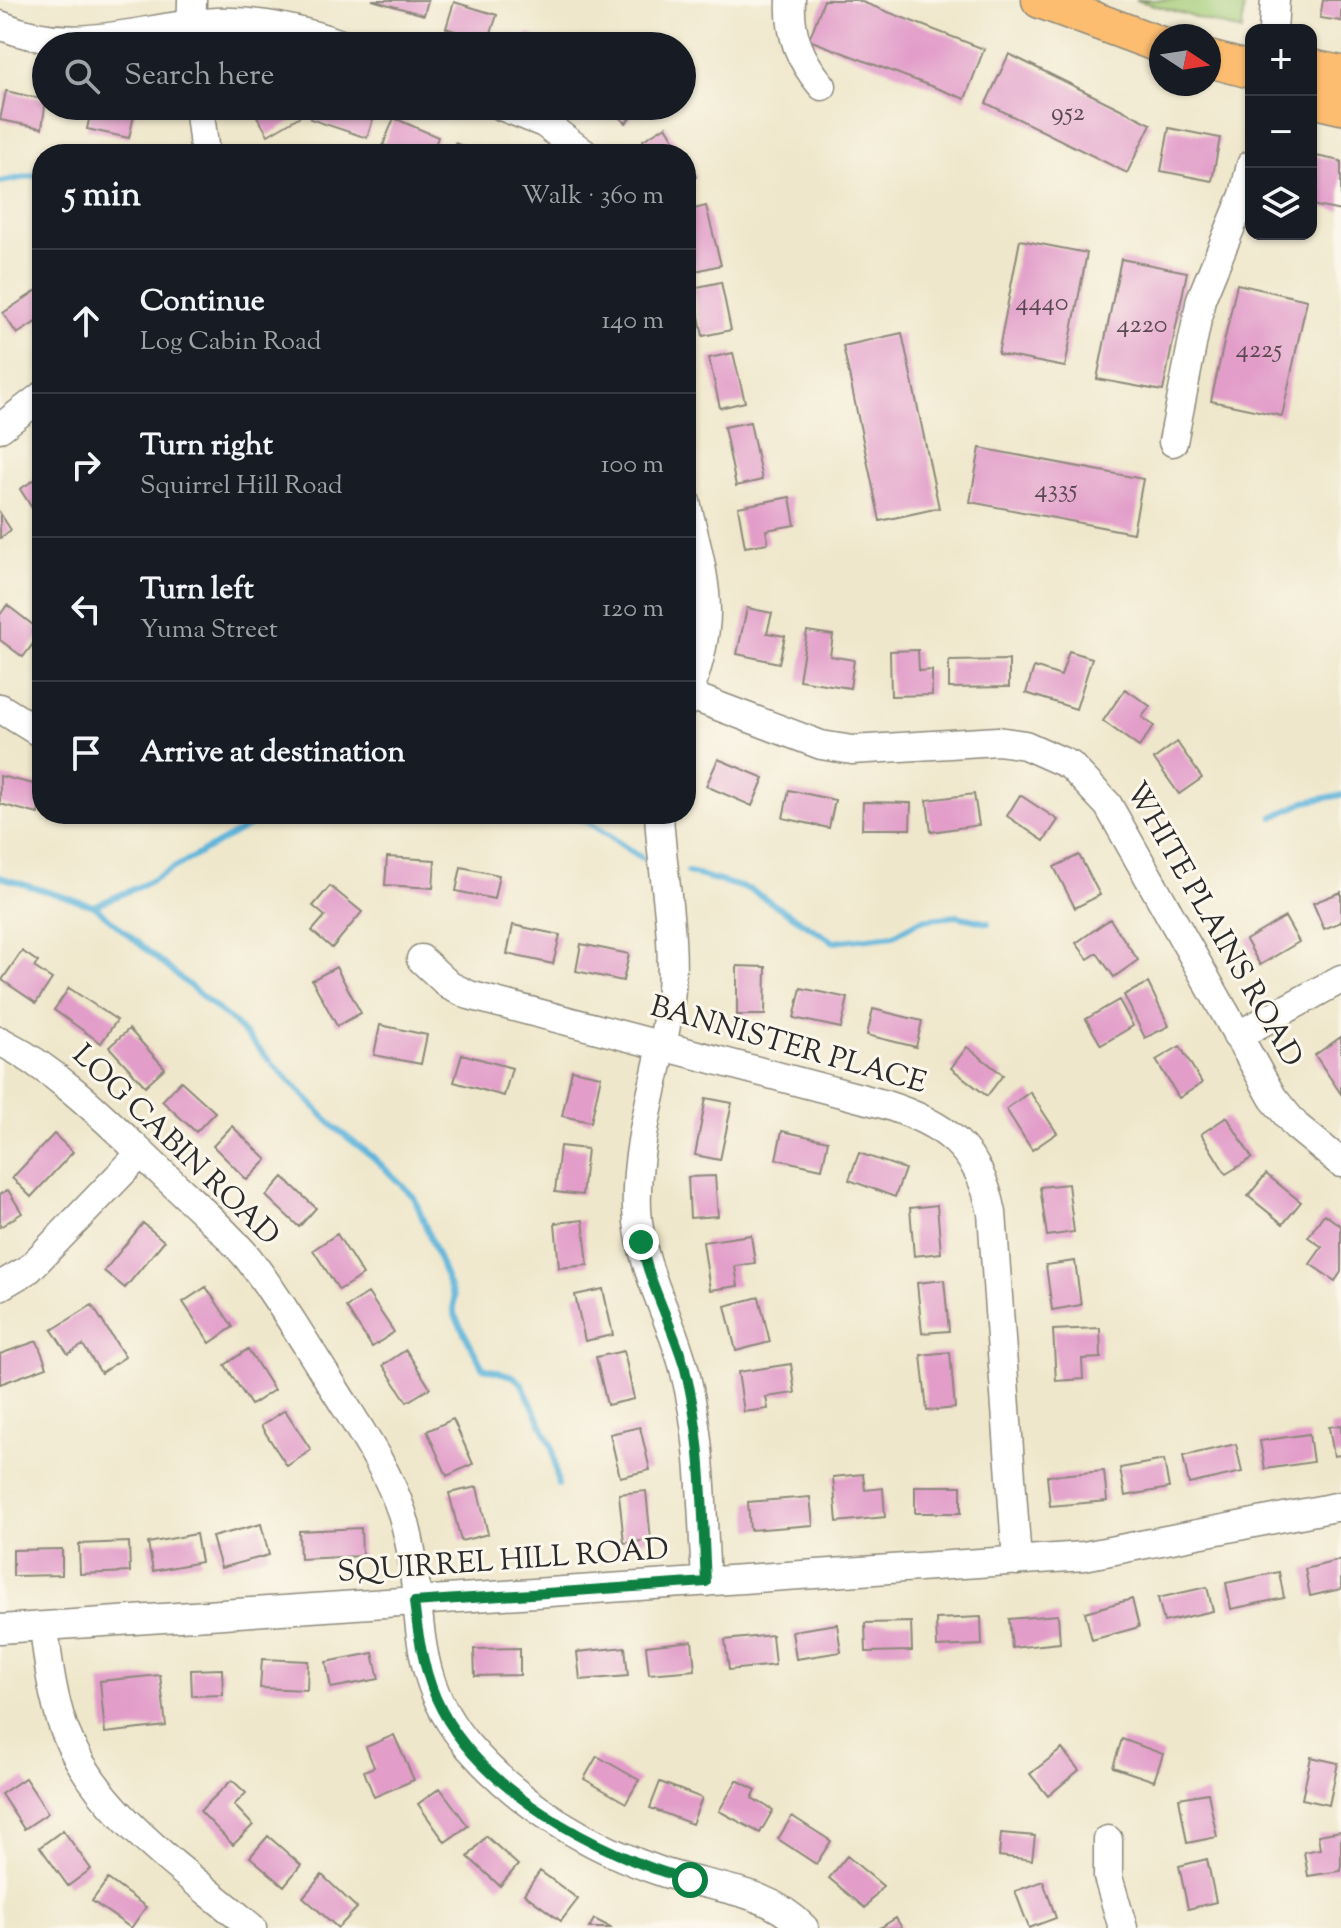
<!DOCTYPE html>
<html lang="en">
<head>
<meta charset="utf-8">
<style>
	body { margin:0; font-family:"Sorts Mill Goudy",serif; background:#20242c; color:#f1f3f6 }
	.controls { position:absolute; right:24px; top:24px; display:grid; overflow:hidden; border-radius:16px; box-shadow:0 2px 6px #0004 }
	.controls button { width:72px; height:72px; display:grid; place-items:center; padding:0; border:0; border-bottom:2px solid #363941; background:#171b24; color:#f1f3f6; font:40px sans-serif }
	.compass { position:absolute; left:1149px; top:24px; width:72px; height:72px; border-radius:50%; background:#171b24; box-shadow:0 2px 6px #0004; rotate:102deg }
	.stop { position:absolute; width:24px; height:24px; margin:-18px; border:6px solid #0b8043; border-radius:50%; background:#fff }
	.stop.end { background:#0b8043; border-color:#fff; box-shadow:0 2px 8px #0008 }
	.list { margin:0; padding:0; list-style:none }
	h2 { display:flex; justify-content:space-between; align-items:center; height:104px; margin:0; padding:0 32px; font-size:34px }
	h2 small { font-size:26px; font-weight:400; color:#9ea1a6 }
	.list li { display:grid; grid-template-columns:52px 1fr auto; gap:24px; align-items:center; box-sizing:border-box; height:144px; padding:0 32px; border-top:2px solid #363941 }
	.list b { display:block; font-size:30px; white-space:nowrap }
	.list p { margin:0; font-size:26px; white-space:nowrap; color:#9ea1a6 }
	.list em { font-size:26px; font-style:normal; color:#9ea1a6 }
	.icon { flex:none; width:44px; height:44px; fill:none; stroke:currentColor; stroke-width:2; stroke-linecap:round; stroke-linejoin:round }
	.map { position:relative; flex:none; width:1341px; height:1928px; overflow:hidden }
	.search { position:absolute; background:#171b24; box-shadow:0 2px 6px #0004; left:32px; top:32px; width:664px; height:88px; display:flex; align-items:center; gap:20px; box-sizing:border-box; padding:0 28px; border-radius:44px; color:#9ea1a6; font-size:30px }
	.panel { position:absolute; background:#171b24; box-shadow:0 2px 6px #0004; left:32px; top:144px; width:664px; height:680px; border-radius:32px }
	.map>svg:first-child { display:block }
</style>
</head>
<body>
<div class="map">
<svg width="1341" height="1928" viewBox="0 0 1341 1928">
	<rect width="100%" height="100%" fill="#fbf7ec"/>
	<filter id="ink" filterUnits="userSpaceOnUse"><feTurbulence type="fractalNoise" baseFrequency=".0125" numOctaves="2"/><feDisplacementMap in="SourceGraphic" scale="16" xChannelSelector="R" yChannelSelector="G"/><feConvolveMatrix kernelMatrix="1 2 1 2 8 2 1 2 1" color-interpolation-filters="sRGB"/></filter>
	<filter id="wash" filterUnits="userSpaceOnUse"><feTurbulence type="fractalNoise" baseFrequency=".006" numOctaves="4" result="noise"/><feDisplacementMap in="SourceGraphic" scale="32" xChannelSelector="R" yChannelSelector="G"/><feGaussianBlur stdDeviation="1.8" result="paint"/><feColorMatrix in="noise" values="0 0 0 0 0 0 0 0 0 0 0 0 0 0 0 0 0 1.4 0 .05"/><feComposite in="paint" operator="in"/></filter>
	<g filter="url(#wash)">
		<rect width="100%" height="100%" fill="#efe7cb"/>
		<path fill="#a3cb76" stroke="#677b50" stroke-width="2" d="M1136 0H1244L1242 31Z"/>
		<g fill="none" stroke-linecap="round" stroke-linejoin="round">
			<path stroke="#5db4da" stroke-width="6" d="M0 182 42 174
				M570 814C596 824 617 843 642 858
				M1273 817 1305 802 1341 795
				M688 872 751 890 834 942 894 935 921 920 957 916 988 923
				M0 877 94 906 234 1023 335 1128 372 1156 414 1197 454 1298V1314L483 1368 513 1376 522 1384 552 1446 558 1485
				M94 906 145 884 270 814"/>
		</g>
		<g id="blocks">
			<path fill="#e29dc9" d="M372 0H428L424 15Z
				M824 0H857L984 49 965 99 809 40Z
				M1323 0H1341V21L1320 18Z
				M454 2 497 15 488 42 446 28Z
				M528 33 550 46H520Z
				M1009 54 1151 124 1127 173 986 103Z
				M6 91 46 100 42 128 0 120Z
				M92 106 135 111 129 138 87 129Z
				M251 106H297L302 115 268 135Z
				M315 106H364L376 110 367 138 310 119Z
				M605 106H640L626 123Z
				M394 118 438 137 432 154H405L383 145Z
				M666 126 683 154H651L643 140Z
				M1169 128 1220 138 1212 181 1161 171Z
				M455 143 484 154H451Z
				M1311 155 1341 161V211L1311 205Z
				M686 159 696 177 686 183Z
				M706 206 721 265 696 271 686 232V211Z
				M1020 240 1087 253 1065 367 998 354Z
				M1121 259 1187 272 1163 391 1097 379Z
				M721 282 731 330 703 336 693 288Z
				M1237 284 1307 300 1282 416 1211 401Z
				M39 289 42 318 17 334 3 313Z
				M902 333 939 508 880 521 843 346Z
				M733 353 745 402 720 408 709 358Z
				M750 422 762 480 736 486 724 427Z
				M980 448 1143 479 1133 533 970 502Z
				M42 475V505L34 511 20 489Z
				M790 497 795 525 766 530 768 543 745 547 738 507Z
				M0 513 11 530 0 538Z
				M7 605 42 632 23 657 0 640V615Z
				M747 608 772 613 767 633 785 636 779 663 737 654Z
				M807 631 833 635 830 656 854 660 850 688 799 680Z
				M918 650 919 671 932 670V695L891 696 890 651Z
				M1069 651 1092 658 1076 709 1026 693 1034 667 1061 676Z
				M1009 660V687L949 688V661Z
				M1125 689 1150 706 1142 717 1154 726 1139 747 1103 721Z
				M1177 742 1202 778 1179 794 1154 759Z
				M718 759 764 778 752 806 706 786Z
				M0 776 42 786 38 814 0 804Z
				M789 790 835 800 829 828 783 818Z
				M974 794 979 825 931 832 927 800Z
				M1020 795 1058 820 1044 841 1007 816Z
				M863 802 911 803 910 829H862Z
				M1079 855 1100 895 1075 908 1054 867Z
				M387 857 435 860 433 888 385 885Z
				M461 867 499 875 494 899 456 891Z
				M330 886 362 912 332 948 312 931 325 916 313 906Z
				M1341 892V922L1324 929 1313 903Z
				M1285 917 1299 942 1260 965 1246 940Z
				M1110 919 1138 960 1114 977 1097 953 1088 959 1076 943Z
				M513 925 560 935 553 964 507 954Z
				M581 944 629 954 623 981 576 971Z
				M22 951 38 962 34 967 52 979 36 1003 2 980Z
				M737 966 766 967 765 1015H737Z
				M336 967 361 1013 337 1026 312 980Z
				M1148 983 1169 1026 1145 1038 1124 995Z
				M69 988 117 1020 101 1043 54 1010Z
				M801 988 848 998 841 1028 794 1018Z
				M1119 1000 1133 1026 1101 1045 1086 1019Z
				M873 1009 922 1021 916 1047 867 1035Z
				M380 1025 427 1035 421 1064 374 1055Z
				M129 1029 165 1068 145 1086 109 1047Z
				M1341 1037V1094L1315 1055Z
				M1180 1046 1202 1083 1179 1098 1156 1060Z
				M967 1047 1003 1075 987 1096 951 1068Z
				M462 1054 512 1068 504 1096 454 1082Z
				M572 1070 601 1076 591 1122 562 1116Z
				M181 1081 215 1112 196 1132 162 1101Z
				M1030 1092 1057 1133 1032 1150 1006 1109Z
				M706 1098 732 1103 720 1160 695 1155Z
				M1227 1117 1252 1158 1226 1174 1201 1134Z
				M232 1126 267 1160 247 1180 213 1146Z
				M782 1131 828 1141 822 1169 776 1159Z
				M54 1134 73 1152 31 1197 12 1178Z
				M560 1146 587 1149 582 1195 555 1192Z
				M859 1153 905 1169 895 1197 849 1180Z
				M1266 1174 1301 1202 1283 1224 1248 1196Z
				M715 1176 718 1216 690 1218 688 1177Z
				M283 1177 316 1208 299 1227 266 1196Z
				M1068 1184 1074 1232 1047 1236 1040 1187Z
				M8 1190 22 1213 0 1227V1194Z
				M937 1205 941 1253 914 1256 910 1208Z
				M1324 1214 1341 1226V1272L1335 1281 1310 1264 1322 1247 1308 1237Z
				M583 1220 588 1265 559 1268 555 1223Z
				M143 1223 164 1241 125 1288 104 1271Z
				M337 1234 363 1275 339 1290 313 1250Z
				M751 1235 755 1263 735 1266 738 1286 710 1290 703 1242Z
				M1075 1261 1081 1305 1052 1310 1046 1265Z
				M944 1280 949 1331 922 1333 917 1283Z
				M206 1287 233 1327 210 1343 183 1302Z
				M603 1289 613 1335 585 1341 575 1295Z
				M368 1293 394 1332 372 1347 346 1307Z
				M759 1297 770 1342 736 1351 725 1306Z
				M92 1305 125 1357 101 1373 83 1345 68 1354 52 1330Z
				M1100 1328 1101 1358 1082 1359 1083 1379 1056 1381 1053 1330Z
				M37 1341 47 1367 0 1384V1354Z
				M248 1349 274 1390 251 1405 225 1365Z
				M406 1350 430 1388 407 1402 383 1365Z
				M624 1351 634 1399 607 1405 596 1357Z
				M950 1352 955 1408 927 1411 921 1355Z
				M791 1364 795 1393 766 1397 768 1409 744 1412 738 1372Z
				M285 1410 311 1450 287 1466 261 1426Z
				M453 1419 473 1464 447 1476 427 1431Z
				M1341 1425V1455L1334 1456 1329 1427Z
				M640 1427 650 1470 620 1477 610 1434Z
				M1309 1434 1313 1462 1265 1469 1260 1441Z
				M1236 1444 1242 1472 1189 1484 1183 1456Z
				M1164 1460 1169 1488 1125 1496 1120 1468Z
				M1104 1471 1107 1501 1050 1506 1047 1476Z
				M863 1474 865 1490 883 1488 885 1517 837 1522 833 1477Z
				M915 1486H961V1513H915Z
				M477 1487 488 1534 461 1541 449 1493Z
				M646 1491 651 1540 624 1543 619 1494Z
				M810 1497 813 1525 750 1530 748 1502Z
				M261 1524 269 1555 221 1568 212 1537Z
				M361 1528 362 1556 300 1559 299 1531Z
				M196 1534 201 1562 153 1571 148 1543Z
				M129 1542 130 1572 80 1574 79 1544Z
				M62 1549V1575L13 1576V1550Z
				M1341 1560V1589L1310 1596 1305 1569Z
				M1279 1572 1284 1598 1231 1609 1226 1583Z
				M1207 1587 1213 1611 1164 1622 1158 1598Z
				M1132 1599 1139 1627 1092 1640 1085 1612Z
				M1058 1615 1060 1643 1012 1648 1009 1619Z
				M981 1617 982 1645 937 1647 936 1619Z
				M911 1622 912 1651 866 1652 865 1623Z
				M837 1624 841 1652 796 1659 792 1631Z
				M772 1635 775 1665 729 1670 725 1640Z
				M692 1641 695 1670 649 1674 646 1646Z
				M625 1647 628 1676 580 1680 577 1652Z
				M520 1648V1675L475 1676 474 1649Z
				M373 1653 379 1679 331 1688 326 1662Z
				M262 1659 308 1661 307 1690 260 1688Z
				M222 1669 223 1695 192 1696 191 1670Z
				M160 1675 166 1726 105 1733 100 1681Z
				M394 1735 414 1780 374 1797 364 1771 374 1767 366 1747Z
				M1122 1739 1163 1754 1154 1781 1113 1767Z
				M1062 1749 1079 1770 1048 1796 1030 1774Z
				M597 1756 639 1780 626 1803 584 1779Z
				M1311 1757 1338 1763 1329 1805 1302 1799Z
				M25 1778 48 1813 24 1829 1 1794Z
				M232 1780 246 1793 234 1805 253 1825 233 1845 200 1811Z
				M737 1780 756 1790 752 1798 773 1810 760 1833 719 1811Z
				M660 1782 702 1798 692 1824 650 1808Z
				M440 1788 468 1826 445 1842 418 1804Z
				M1208 1793 1217 1837 1187 1843 1179 1798Z
				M792 1816 831 1841 816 1864 778 1839Z
				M63 1830 91 1869 68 1886 40 1847Z
				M1341 1831V1871L1308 1876 1304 1852 1320 1849 1318 1835Z
				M1001 1833 1035 1836 1032 1860 999 1856Z
				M268 1836 301 1865 284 1886 250 1857Z
				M486 1836 518 1865 500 1886 468 1857Z
				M847 1856 883 1886 865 1908 829 1878Z
				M1207 1859 1216 1902 1188 1909 1179 1866Z
				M540 1871 578 1899 561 1921 524 1894Z
				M322 1875 357 1908 338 1928 303 1897Z
				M108 1879 146 1907 131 1928 92 1901Z
				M1043 1881 1056 1918 1029 1928 1015 1891Z
				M896 1918 902 1928H880Z
				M594 1919 612 1928H589Z"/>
		</g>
	</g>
	<g filter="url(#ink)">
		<use href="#blocks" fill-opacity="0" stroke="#8d897b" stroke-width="2"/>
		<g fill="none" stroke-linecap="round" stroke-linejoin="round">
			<defs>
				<path id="minor" d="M791 0C789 34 800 60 822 86
					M0 25C77 58 138 26 216 22 261 20 305 31 347 46
					M1273 30 1275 0
					M191 46 192 0
					M199 106 205 154
					M501 106 544 123 585 154
					M0 428 42 396
					M1173 442 1201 299 1244 195 1251 165
					M686 502C694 537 706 575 706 612 706 643 695 674 686 703
					M686 694 821 745 852 750 998 741 1025 745 1070 765 1108 805 1273 1098 1296 1126 1341 1163
					M0 708 42 734
					M659 814C662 877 677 937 670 1001 661 1069 634 1140 637 1210 640 1269 671 1316 685 1372 702 1440 702 1512 706 1582
					M421 959 450 986 469 995 883 1104C944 1123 979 1147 992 1213L1017 1561
					M1237 1036 1341 979
					M0 1041C62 1073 112 1126 162 1173 191 1201 222 1227 248 1258 279 1298 305 1343 332 1385 358 1427 386 1466 402 1513 429 1599 402 1670 469 1747 520 1806 592 1849 665 1873 715 1889 765 1888 804 1928
					M0 1286 29 1269 141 1153
					M44 1627C48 1661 52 1696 64 1729 96 1814 186 1871 252 1928
					M0 1629 1084 1556 1341 1506
					M1108 1840V1877L1123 1928"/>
				<path id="major" d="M1040 0 1161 45
					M1209 59 1251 70
					M1311 68 1341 74
					M1311 99 1341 106"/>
			</defs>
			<use href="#minor" stroke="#8d897b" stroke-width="31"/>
			<use href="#major" stroke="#8d897b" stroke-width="39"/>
			<use href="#minor" stroke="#fff" stroke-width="28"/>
			<use href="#major" stroke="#fcbd6f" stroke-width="36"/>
		</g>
	</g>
	<g fill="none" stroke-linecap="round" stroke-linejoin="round" filter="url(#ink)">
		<path stroke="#0b8043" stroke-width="10" d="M641 1242C650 1287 673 1326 685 1369 703 1438 702 1512 706 1582L414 1602C418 1635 423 1667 436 1698 476 1789 598 1855 690 1880"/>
	</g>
	<g text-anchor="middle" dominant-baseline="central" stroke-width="6" stroke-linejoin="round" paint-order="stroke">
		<g font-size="26" fill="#594852">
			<text x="1068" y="113">952</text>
			<text x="1042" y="303">4440</text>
			<text x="1142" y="325">4220</text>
			<text x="1259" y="350">4225</text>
			<text x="1056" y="490">4335</text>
		</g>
		<g font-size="30" fill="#2b2b2b" stroke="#fbf7ec">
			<text transform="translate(1213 925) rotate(60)">WHITE PLAINS ROAD</text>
			<text transform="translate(788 1046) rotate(16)">BANNISTER PLACE</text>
			<text transform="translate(175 1146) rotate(44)">LOG CABIN ROAD</text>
			<text transform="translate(503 1562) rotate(-4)">SQUIRREL HILL ROAD</text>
		</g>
	</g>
</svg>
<div class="controls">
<button>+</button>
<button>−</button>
<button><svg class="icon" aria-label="layers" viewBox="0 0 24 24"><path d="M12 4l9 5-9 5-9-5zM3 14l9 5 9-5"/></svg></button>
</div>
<svg class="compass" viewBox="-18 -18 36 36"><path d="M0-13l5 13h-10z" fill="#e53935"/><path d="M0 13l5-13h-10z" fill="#9ea1a6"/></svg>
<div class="stop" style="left:690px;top:1880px"></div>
<div class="stop end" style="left:641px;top:1242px"></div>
<div class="search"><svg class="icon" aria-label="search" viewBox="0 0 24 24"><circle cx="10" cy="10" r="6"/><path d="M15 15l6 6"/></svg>Search here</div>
<section class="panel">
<h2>5 min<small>Walk · 360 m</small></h2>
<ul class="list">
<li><svg class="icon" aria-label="ahead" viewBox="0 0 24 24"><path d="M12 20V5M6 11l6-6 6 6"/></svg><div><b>Continue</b><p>Log Cabin Road</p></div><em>140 m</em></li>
<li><svg class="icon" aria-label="right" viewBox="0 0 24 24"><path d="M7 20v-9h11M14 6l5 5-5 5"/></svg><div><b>Turn right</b><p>Squirrel Hill Road</p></div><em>100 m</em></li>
<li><svg class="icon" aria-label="left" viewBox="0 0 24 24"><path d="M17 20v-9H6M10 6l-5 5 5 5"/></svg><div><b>Turn left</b><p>Yuma Street</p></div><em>120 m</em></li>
<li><svg class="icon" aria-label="arrive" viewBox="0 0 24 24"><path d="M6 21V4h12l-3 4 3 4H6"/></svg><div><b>Arrive at destination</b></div></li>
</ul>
</section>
</div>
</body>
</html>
